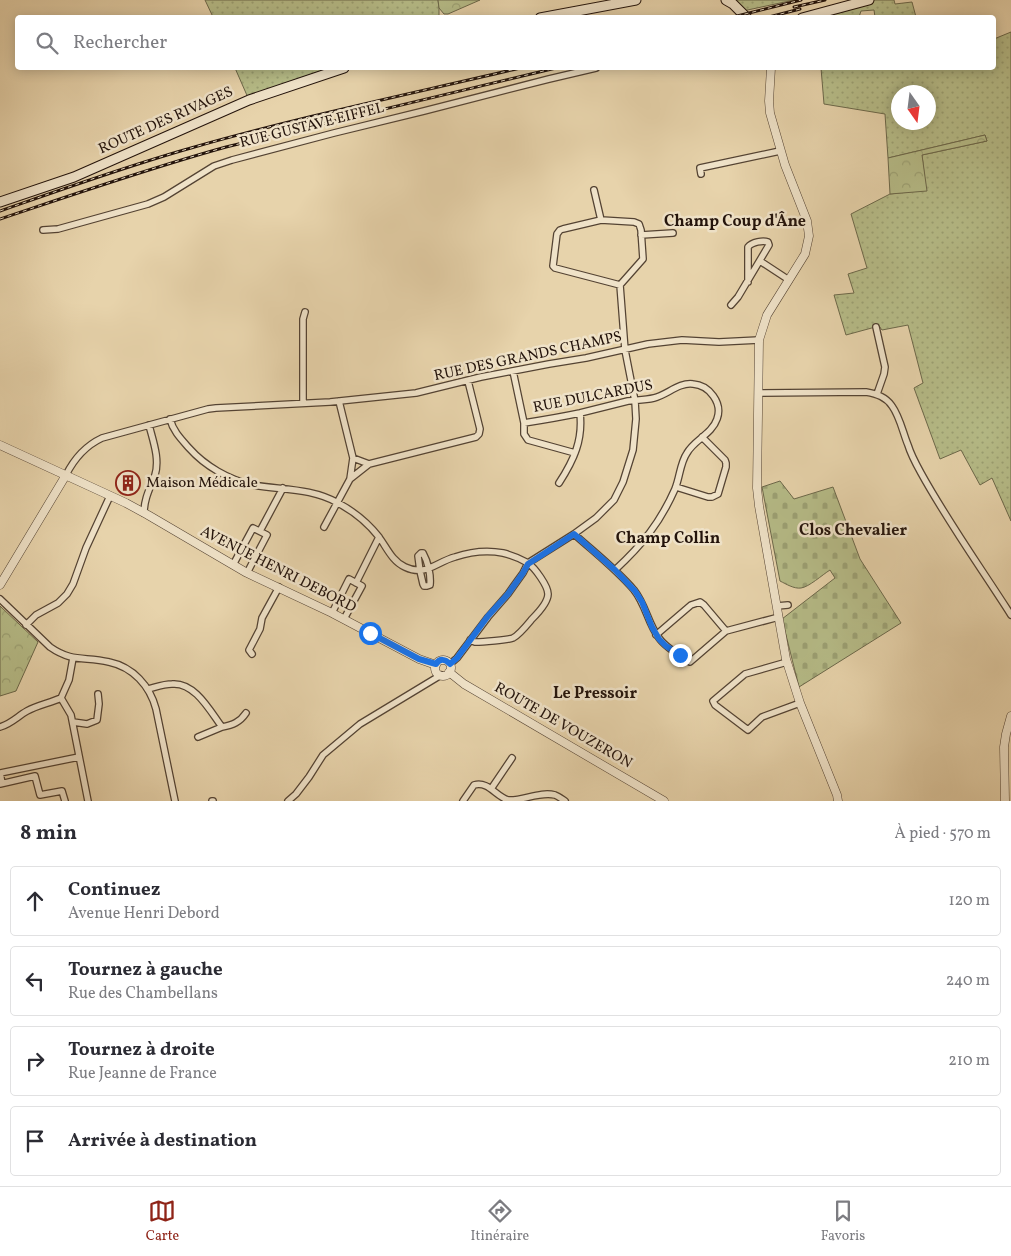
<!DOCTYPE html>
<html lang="fr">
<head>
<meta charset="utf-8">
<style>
	body { margin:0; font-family:Vollkorn,serif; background:#f7f7f7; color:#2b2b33 }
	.compass { position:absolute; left:891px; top:85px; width:45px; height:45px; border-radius:50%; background:#fff; box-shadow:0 2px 12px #0003; rotate:166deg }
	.stop { position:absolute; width:15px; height:15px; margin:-11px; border:4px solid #1a73e8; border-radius:50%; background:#fff }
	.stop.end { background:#1a73e8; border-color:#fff; box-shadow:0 1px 5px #0008 }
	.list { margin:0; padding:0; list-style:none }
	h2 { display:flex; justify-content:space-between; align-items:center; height:65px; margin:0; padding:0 20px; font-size:21px }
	h2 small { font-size:16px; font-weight:400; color:#7c7c81 }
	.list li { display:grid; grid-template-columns:32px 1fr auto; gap:15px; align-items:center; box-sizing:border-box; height:70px; margin:0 10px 10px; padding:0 10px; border:1px solid #e1e1e2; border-radius:5px }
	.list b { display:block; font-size:19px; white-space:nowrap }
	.list p { margin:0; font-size:16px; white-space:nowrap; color:#7c7c81 }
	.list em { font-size:16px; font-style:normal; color:#7c7c81 }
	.icon { flex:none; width:28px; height:28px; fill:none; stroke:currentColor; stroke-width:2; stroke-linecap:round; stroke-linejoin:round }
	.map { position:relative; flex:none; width:1011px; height:801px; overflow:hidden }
	.search { position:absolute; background:#fff; box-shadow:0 2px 12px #0003; left:15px; right:15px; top:15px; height:55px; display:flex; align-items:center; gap:12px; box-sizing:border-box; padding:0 18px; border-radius:5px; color:#7c7c81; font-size:19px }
	.sheet { height:385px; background:#fff }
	nav { display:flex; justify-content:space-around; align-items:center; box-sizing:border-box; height:70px; border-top:1px solid #e1e1e2; background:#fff; font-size:14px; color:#7c7c81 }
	nav a { display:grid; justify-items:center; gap:2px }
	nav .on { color:#8f2418 }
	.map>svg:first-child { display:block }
</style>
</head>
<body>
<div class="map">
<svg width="1011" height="801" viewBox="0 0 1011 801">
	<defs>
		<pattern id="grass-dots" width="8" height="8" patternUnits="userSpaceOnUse" patternTransform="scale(1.25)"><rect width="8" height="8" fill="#b6bc88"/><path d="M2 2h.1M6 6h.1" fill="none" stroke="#9ca174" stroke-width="1.8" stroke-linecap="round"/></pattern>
		<pattern id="forest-crowns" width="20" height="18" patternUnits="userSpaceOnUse" patternTransform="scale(1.25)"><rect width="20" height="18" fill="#b6bc88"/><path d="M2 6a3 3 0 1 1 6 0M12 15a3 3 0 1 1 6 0" fill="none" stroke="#9ca174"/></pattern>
		<pattern id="cemetery-stones" width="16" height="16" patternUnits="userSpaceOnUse" patternTransform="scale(1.25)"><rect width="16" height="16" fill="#b6bc88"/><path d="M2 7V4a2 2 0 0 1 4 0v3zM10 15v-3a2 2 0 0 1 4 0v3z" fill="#9ca174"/></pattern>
	</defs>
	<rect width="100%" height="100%" fill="#e7d3ab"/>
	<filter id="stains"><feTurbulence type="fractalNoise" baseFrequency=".004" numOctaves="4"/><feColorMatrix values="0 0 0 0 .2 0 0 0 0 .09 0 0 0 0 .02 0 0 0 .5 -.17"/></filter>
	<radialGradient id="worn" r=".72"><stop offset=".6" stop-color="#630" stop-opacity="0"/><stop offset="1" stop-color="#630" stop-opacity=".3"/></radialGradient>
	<path fill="url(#grass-dots)" stroke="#6c684a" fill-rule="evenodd" d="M205 0H438L439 8V17H213Z
		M735 0H794L743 11 738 2Z
		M869 0H894L895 4 912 2 916 17H875L874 10 861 11 859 17H816Z
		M1011 32V521L992 478 980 485 961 450 940 459 914 388 923 383 908 325 882 330 879 326 846 335 834 295 854 293 848 274 867 268 851 214 890 194 926 190 922 155 987 141 985 135 888 158 885 114 824 104 821 68H994V39ZM898 92H928V122H898Z
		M235 68H344L249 100Z"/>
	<path fill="url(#forest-crowns)" stroke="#6c684a" d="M438 0H480L448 14H444L439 8Z
		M985 135 987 141 922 155 927 191 890 194 888 158Z
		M0 606 38 642 16 691 0 696Z"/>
	<path fill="url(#cemetery-stones)" stroke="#6c684a" d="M780 481 794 499 833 487 860 559 901 623 799 687 782 619 835 578 830 570C822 575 809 587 801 588 794 589 786 584 780 581L762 487Z"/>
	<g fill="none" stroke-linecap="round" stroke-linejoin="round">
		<defs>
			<path id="minor" d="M701 174 700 168 780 151
				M594 190 601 220
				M43 230 58 229 148 204 164 197 214 166 232 160 334 133 424 111 549 79 596 68
				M641 235 673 233
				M760 261 789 280
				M731 305 738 297 769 245 768 242C763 240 752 242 748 247V282
				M876 327 885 367 884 374 877 394
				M513 371 524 423C543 420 561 417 580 413 596 409 612 405 628 401 637 400 645 400 654 398 667 395 679 382 693 384 709 385 723 403 717 419 712 434 694 440 687 453 680 463 680 477 675 489 660 523 642 545 615 570
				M758 393 866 392C877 394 886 397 892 406 900 417 903 433 908 445 911 455 916 464 921 473 948 522 981 568 1011 615
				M339 401 353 458 369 464 476 437 479 434 480 429 468 381
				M303 403V319L305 312
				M170 419C173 431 181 439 189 448 205 466 229 480 253 485 282 490 312 488 338 503 353 511 368 523 379 537 387 548 392 561 405 567 426 577 436 562 455 557 470 552 487 550 503 553 511 555 521 559 528 563 535 568 548 586 548 594 548 602 537 614 532 619 527 625 519 635 513 638 507 640 483 642 475 642L470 640
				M524 423V434L528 440 575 453
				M66 475C74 459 85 446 102 438L208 409 216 408 330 402 416 393 481 377 549 364 586 358 648 344 682 340 719 342 759 340
				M350 479 369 464
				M559 483C574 460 583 440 580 413
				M676 487 708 497H712L718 494 726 467V463L725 460 702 437
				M144 513C144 499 150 488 155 475 160 459 153 441 149 425
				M324 527 350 479 353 458
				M260 531 283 488
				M574 534C594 552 616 569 634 590 646 605 648 624 659 638 665 647 680 656 690 662L726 631 779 617
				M421 553H423C428 562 431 575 430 585L427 586H424L423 584 420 571 418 556Z
				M233 565 253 528 267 535 247 573
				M356 583 379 537
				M0 599 50 647C73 663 85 656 109 662 133 667 150 686 156 709L175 801
				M777 606 788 605
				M332 613 349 579 362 586 344 619
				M26 625 36 615 58 603 67 594 73 584 86 548 110 496
				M656 635 691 605 700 602 704 605 726 631
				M252 654 249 650 260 629 262 618 279 587
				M787 662 745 674 713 701 715 705 748 730 762 717 800 703
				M450 664 457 658 488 617 508 594 523 573 528 563 574 534 596 518 614 500 623 482 633 450 636 419 635 401 625 350 620 285 643 259 641 230 639 224 634 222 601 220 563 229 560 230 557 234 553 266 555 268 620 285
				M148 689C156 687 164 684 172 684 195 682 210 711 222 727 233 725 240 722 246 713
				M61 698 71 715 88 801
				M73 722 87 724 97 720 99 704 98 694
				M0 727C11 724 18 716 27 711 38 705 50 703 61 698L69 680 73 658
				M198 737 222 727
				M2 783 0 773 79 757
				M0 784 35 776 40 795 62 791 65 801
				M491 789 512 758
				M212 801H213
				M288 801 296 794 309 777 323 755 360 724 441 675
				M463 801 474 785C489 781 495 796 508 800 523 801 540 791 555 795 558 796 562 799 565 801"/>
			<path id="tertiary" d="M771 68 769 101 770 113 785 165 807 221 809 236 805 254 767 315 759 340 757 488 759 506 786 659 800 703 837 795 838 801
				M0 445 126 503 148 515 247 573 332 613 419 659 436 665
				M0 585 66 475
				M435 668a8 8 0 1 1 16 0a8 8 0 1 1-16 0Z
				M449 672 464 684 664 801
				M1005 801 1004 747 1006 734 1011 716"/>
			<path id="secondary" d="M726 0 733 4 747 18
				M540 18 636 0
				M802 18 869 0
				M0 202 74 177 249 100 344 68"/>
		</defs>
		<use href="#minor" stroke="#544333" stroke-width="8"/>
		<use href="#tertiary" stroke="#544333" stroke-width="9"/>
		<use href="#secondary" stroke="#23130b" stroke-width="11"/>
		<use href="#minor" stroke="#efe2c8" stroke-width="5.5"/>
		<use href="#tertiary" stroke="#efe2c8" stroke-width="8"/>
		<use href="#secondary" stroke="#efe2c8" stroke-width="9"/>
		<defs>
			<path id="rail" d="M794 7 825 0
				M729 18 801 0
				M765 18 800 9
				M0 211C63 189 127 166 191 148 299 117 410 94 520 68
				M0 219C75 194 150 168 226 147L556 68"/>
		</defs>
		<use href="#rail" stroke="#23130b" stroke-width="3"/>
		<use href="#rail" stroke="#efe2c8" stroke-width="1" stroke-dasharray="4" stroke-linecap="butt"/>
	</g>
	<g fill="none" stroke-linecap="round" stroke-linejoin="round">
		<path stroke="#1a73e8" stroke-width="6" d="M370 633 419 659 436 664C440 658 445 659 450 664L457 658 488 616 508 594 523 573 528 564 574 534 615 570 635 591 642 602 652 627 659 639 666 646 680 655"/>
	</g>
	<defs>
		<symbol id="building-ring" viewBox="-11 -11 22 22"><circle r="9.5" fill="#efe2c8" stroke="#8f2418" stroke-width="1.5"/><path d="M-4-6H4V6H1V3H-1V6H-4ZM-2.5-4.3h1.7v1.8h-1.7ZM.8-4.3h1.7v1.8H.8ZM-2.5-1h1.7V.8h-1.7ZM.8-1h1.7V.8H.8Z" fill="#8f2418"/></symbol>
	</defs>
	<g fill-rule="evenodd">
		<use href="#building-ring" x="114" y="469" width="28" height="28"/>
	</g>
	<g text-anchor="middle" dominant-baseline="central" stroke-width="5" stroke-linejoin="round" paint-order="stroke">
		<g font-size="15" fill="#23130b" stroke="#efe2c8">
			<text transform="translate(166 121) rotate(-24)">ROUTE DES RIVAGES</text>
			<text transform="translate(312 126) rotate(-14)">RUE GUSTAVE EIFFEL</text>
			<text transform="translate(528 357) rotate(-12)">RUE DES GRANDS CHAMPS</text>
			<text transform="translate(593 397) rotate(-11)">RUE DULCARDUS</text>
			<text transform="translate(278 570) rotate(27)">AVENUE HENRI DEBORD</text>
			<text transform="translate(563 726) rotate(30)">ROUTE DE VOUZERON</text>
		</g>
		<g font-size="15" fill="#23130b" stroke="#efe2c8" text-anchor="start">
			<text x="146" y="483">Maison Médicale</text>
		</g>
		<g font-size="16" font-weight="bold" fill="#23130b" stroke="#efe2c8">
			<text x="735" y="222">Champ Coup d'Âne</text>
			<text x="853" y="531">Clos Chevalier</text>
			<text x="668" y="539">Champ Collin</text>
			<text x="595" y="694">Le Pressoir</text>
		</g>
	</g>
	<rect width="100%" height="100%" filter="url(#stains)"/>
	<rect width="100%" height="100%" fill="url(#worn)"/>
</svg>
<svg class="compass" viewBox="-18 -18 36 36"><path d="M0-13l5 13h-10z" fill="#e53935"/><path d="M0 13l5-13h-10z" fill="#7c7c81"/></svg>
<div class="stop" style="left:370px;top:633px"></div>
<div class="stop end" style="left:680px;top:655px"></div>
<div class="search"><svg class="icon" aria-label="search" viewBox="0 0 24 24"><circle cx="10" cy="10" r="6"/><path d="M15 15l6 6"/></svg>Rechercher</div>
</div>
<section class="sheet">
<h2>8 min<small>À pied · 570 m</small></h2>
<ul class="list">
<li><svg class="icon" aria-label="ahead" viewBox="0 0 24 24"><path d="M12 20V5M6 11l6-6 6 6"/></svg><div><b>Continuez</b><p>Avenue Henri Debord</p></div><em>120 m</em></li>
<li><svg class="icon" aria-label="left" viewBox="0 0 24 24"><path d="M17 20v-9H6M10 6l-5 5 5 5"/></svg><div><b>Tournez à gauche</b><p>Rue des Chambellans</p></div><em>240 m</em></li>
<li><svg class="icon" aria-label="right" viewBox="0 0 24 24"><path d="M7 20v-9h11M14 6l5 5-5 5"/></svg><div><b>Tournez à droite</b><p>Rue Jeanne de France</p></div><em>210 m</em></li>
<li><svg class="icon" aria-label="arrive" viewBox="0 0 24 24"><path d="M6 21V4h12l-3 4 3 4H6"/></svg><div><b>Arrivée à destination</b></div></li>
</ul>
</section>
<nav>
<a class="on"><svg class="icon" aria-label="map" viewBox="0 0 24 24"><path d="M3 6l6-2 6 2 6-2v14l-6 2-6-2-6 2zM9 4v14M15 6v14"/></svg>Carte</a>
<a><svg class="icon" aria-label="directions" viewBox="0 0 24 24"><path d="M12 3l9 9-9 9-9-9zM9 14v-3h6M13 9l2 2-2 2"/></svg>Itinéraire</a>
<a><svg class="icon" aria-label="saved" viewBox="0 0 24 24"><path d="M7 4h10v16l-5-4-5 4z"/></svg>Favoris</a>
</nav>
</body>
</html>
